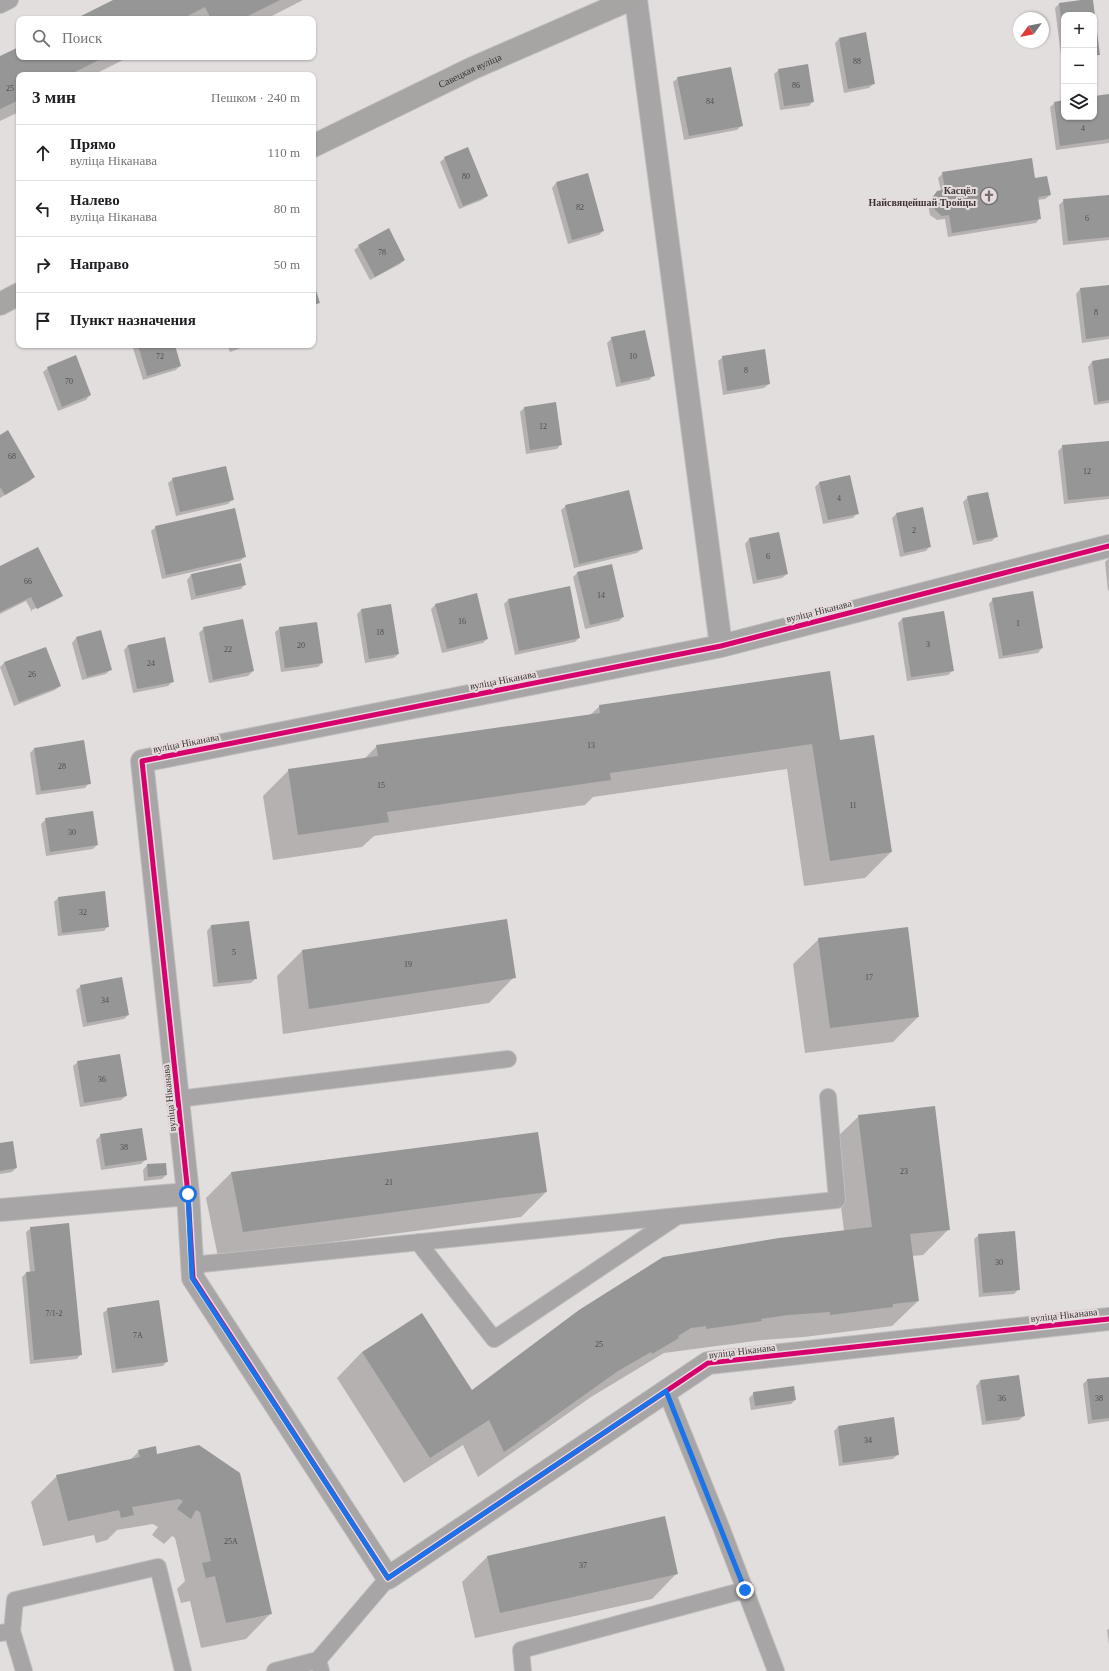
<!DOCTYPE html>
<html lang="ru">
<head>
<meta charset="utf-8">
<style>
	body { margin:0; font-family:Georgia,serif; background:#f2f2f2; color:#202124 }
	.controls { position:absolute; right:12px; top:12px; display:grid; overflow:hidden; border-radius:8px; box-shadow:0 1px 3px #0004 }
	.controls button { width:36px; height:36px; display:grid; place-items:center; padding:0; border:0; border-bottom:1px solid #e0e0e0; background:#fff; color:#202124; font:20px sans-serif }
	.compass { position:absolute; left:1013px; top:12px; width:36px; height:36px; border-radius:50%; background:#fff; box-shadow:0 1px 3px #0004; rotate:237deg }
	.stop { position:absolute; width:12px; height:12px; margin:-9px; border:3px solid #1a73e8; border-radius:50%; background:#fff }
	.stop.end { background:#1a73e8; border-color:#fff; box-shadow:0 1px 4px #0008 }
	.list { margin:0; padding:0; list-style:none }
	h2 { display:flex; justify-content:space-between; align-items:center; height:52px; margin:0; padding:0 16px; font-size:17px }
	h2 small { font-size:13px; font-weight:400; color:#757577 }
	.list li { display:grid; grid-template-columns:26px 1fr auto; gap:12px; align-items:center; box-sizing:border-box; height:56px; padding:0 16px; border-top:1px solid #e0e0e0 }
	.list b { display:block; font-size:15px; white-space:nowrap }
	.list p { margin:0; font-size:13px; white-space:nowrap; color:#757577 }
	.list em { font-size:13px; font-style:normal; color:#757577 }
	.icon { flex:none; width:22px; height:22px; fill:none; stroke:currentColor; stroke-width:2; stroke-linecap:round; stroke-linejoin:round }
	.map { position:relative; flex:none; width:1109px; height:1671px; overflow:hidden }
	.search { position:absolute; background:#fff; box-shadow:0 1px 3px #0004; left:16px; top:16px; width:300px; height:44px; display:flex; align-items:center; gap:10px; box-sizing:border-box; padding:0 14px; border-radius:8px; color:#757577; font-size:15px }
	.panel { position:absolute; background:#fff; box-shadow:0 1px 3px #0004; left:16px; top:72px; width:300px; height:276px; border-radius:8px }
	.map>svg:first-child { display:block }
</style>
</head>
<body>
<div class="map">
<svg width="1109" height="1671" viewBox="0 0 1109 1671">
	<rect width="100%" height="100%" fill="#e3dede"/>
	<path fill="#0003" fill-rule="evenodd" d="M115 0H303L266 19H77Z
		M1092 0 1099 54 1094 59V15H1064V63H1062L1055 8 1059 4Z
		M839 39 874 83 869 88 844 93 835 43Z
		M19 48V57H129L93 75H19V112L0 121V57Z
		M779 70 813 101 809 106 780 110 774 74Z
		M678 78 741 126 737 130 684 140 673 82Z
		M1109 95V143L1056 150 1050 107 1055 103 1064 101V117H1094V97Z
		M445 158 487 196 482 200 459 209 440 162Z
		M943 173 1034 179 1050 195 1045 199 1037 200 1040 218 1036 223 948 237 945 219 937 220 930 215 928 204 933 196 941 191 938 178Z
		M556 183 603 231 599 235 568 244 552 188Z
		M1109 196V240L1063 245 1059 205 1064 200Z
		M359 246 404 260 400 264 370 280 354 250Z
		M1109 286V339L1082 343 1076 294 1080 289Z
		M612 338 654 375 649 380 616 387 607 343Z
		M132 345H174L180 366 176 370 143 380Z
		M227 345H249L230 352Z
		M723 357 769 384 764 388 723 395 718 361Z
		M1109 360V403L1094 405 1088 367 1092 362Z
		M48 368 90 395 86 400 58 411 43 372Z
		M524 408 561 444 557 449 526 454 520 412Z
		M0 436 34 477 30 481 0 498Z
		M1109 442V499L1064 504 1058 451 1063 446Z
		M173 479 232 500 228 504 176 516 168 483Z
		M820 482 857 513 853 518 823 524 815 487Z
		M968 497 997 536 992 541 973 545 963 502Z
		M566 506 642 549 637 553 574 568 561 510Z
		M896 514 930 546 926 551 900 557 892 518Z
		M156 527 245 556 240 561 162 579 151 531Z
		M779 534 787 574 782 578 753 584 745 544 749 539Z
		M1109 558V590L1108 591 1105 562Z
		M0 568 61 596 57 600 32 612 26 601 0 614ZM58 597V599L32 612V610Z
		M577 573 623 617 619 621 585 629 573 577Z
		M191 575 245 584 241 589 191 600 187 580Z
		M993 599 1042 648 1038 653 999 659 989 604Z
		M508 600 579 638 575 642 515 655 504 604Z
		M436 604 487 639 483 643 442 653 431 609Z
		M361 610 398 654 394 658 365 663 357 614Z
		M902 619 953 670 948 675 907 681 898 623Z
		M204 628 253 671 248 676 209 683 199 633Z
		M280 628 322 663 318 667 281 672 275 632Z
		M100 631 111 669 106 674 82 680 72 643 76 638Z
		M128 645 173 681 168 686 133 693 124 650Z
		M45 648 60 686 55 690 14 706 0 667 4 663Z
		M600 706 839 741 891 852 865 878 804 886 787 769 593 797 585 805 374 836 362 847 273 860 263 796 289 770 364 759 377 746 590 715Z
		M34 749 89 783 85 788 36 795 30 753Z
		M46 819 97 845 93 849 46 856 41 824Z
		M58 898 108 926 104 931 58 936 54 902Z
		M248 922 256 978 251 983 213 987 207 931 211 926Z
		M819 939 918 1017 893 1042 805 1053 793 964Z
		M302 951 514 977 489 1003 283 1034 277 976Z
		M81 986 128 1015 124 1019 83 1027 76 990Z
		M78 1062 126 1096 121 1100 80 1107 73 1066Z
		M859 1116 949 1229 923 1255 912 1256 918 1301 892 1326 804 1337 762 1340 664 1353 591 1397 478 1477 463 1445 404 1483 337 1378 362 1352 472 1392 844 1231 833 1141Z
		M101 1135 146 1159 141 1164 101 1170 96 1140Z
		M0 1144 16 1168 12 1172 0 1174Z
		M147 1165 166 1175 162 1179 144 1181 143 1170Z
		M232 1172 546 1192 521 1217 218 1257 206 1198Z
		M31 1228 81 1354 77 1359 30 1364 22 1277 26 1273 30 1272 26 1232Z
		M979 1235 1019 1289 1014 1294 979 1297 974 1239Z
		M108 1309 167 1361 163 1366 112 1373 103 1313Z
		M1109 1378V1421L1088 1424 1083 1384 1087 1380Z
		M980 1381 1024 1416 1019 1420 982 1425 976 1386Z
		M754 1393 795 1400 791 1404 751 1410 749 1398Z
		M838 1427 898 1454 893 1459 839 1466 834 1431Z
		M198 1446 271 1613 246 1639 201 1648 190 1601 181 1603 177 1589 185 1581 175 1538 172 1536 164 1544 152 1535 158 1527 153 1524 117 1530 107 1540 96 1543 94 1535 43 1546 31 1502 57 1476 130 1460 139 1451 156 1455Z
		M488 1556 677 1573 652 1599 475 1638 462 1582Z
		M1109 1629V1645L1107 1630Z"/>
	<path fill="#979696" d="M113 0H280L242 19H211L205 7 182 19H75Z
		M1081 0H1093L1100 55H1094V15H1064L1063 34 1059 3Z
		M866 32 875 84 848 89 839 38Z
		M19 47V57H105L69 75H19V100L0 109V56Z
		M808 64 814 102 784 106 778 69Z
		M731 67 743 126 689 136 677 77Z
		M1109 94V139L1060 146 1054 102 1064 100V117H1094V96Z
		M468 147 488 196 463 206 444 157Z
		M1032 158 1035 178 1047 176 1051 195 1038 197 1041 219 952 233 949 215 942 216 935 210 932 198 937 191 945 189 942 172Z
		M588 173 604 231 572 240 556 182Z
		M1109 195V237L1068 241 1063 199Z
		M389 228 405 260 375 277 358 245Z
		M313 281 320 303 313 305Z
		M1109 285V336L1086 339 1080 288Z
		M645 330 655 376 621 383 611 337Z
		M138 345H175L181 366 147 376Z
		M233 345H243L234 348Z
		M765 349 770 384 727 391 722 356Z
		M76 355 91 395 62 407 47 367Z
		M1109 358V400L1098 402 1092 361Z
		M556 402 562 445 530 450 524 407Z
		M8 430 35 477 5 495 0 487V435Z
		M1109 441V496L1068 500 1062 445Z
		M226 466 234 500 180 512 172 478Z
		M850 475 859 514 828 520 819 482Z
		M629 490 643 549 579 564 565 505Z
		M988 492 998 537 977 541 967 496Z
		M923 507 931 547 904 553 896 513Z
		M235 508 246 557 166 575 155 526Z
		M779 532 788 574 757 580 749 538Z
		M38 547 63 596 37 609 31 597 0 612V566Z
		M241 563 246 585 196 596 191 574Z
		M612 564 624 617 590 625 577 572Z
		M570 586 580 638 519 651 508 599Z
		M1033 591 1043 648 1003 656 992 598Z
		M477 593 488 639 447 649 435 604Z
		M391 604 399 654 369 659 361 609Z
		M944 611 954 671 911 677 902 618Z
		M243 619 254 671 213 680 203 627Z
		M317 622 323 663 285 668 279 627Z
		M101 630 112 670 87 677 76 637Z
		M165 637 174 682 137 689 128 645Z
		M46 647 61 686 19 702 4 662Z
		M830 671 840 740 874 735 892 852 830 861 812 744 610 773 611 780 387 812 389 822 298 835 288 769 378 756 376 745 600 713 599 705Z
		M84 740 91 784 41 791 34 748Z
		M93 811 98 845 50 852 45 818Z
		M105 891 109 927 62 933 58 897Z
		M507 919 516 978 309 1009 302 950Z
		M249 921 257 979 218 983 211 925Z
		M908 927 919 1017 830 1028 818 938Z
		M122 977 129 1015 87 1023 80 985Z
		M120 1054 127 1096 84 1103 77 1061Z
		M935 1106 950 1230 910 1234 919 1301 893 1304V1307L830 1315V1312L788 1315 761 1319 762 1321 706 1329V1326L691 1328 678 1336 679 1338 652 1354 651 1352 618 1371 504 1452 489 1420 430 1458 362 1352 422 1313 472 1390 579 1310 663 1257 779 1238 872 1227 858 1115Z
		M142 1128 147 1160 105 1166 100 1134Z
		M538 1132 547 1192 243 1232 231 1172Z
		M13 1141 17 1168 0 1171V1143Z
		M166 1163 167 1175 148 1177 147 1164Z
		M69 1223 82 1355 34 1360 26 1272 35 1271 30 1227Z
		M1015 1231 1020 1290 983 1293 978 1234Z
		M159 1300 168 1362 116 1369 107 1308Z
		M1019 1375 1025 1416 986 1421 980 1380Z
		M1109 1377V1418L1092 1420 1087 1379Z
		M794 1386 796 1400 755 1406 753 1392Z
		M894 1417 899 1455 843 1463 838 1426Z
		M199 1445 240 1473 272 1614 226 1623 215 1576 206 1578 202 1563 211 1561 200 1512 196 1510 191 1519 177 1509 183 1501 179 1499 132 1507 134 1515 121 1518 119 1510 68 1521 56 1475 140 1457 138 1450 156 1446 157 1454Z
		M665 1516 678 1574 500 1613 487 1556Z"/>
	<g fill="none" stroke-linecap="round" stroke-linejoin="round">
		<defs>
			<path id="service" d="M0 5 10 0
				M178 1099 508 1059
				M418 1242 494 1339 676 1217
				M192 1265 837 1200 828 1097
				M666 1391 721 1527 776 1671
				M12 1631 24 1671
				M0 1633 12 1631 15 1600 158 1567 183 1671
				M275 1671 318 1660
				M321 1671 318 1660 388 1578
				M523 1671 521 1650 745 1590"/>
			<path id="minor" d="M636 0 721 646
				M1109 546 721 646 142 761 188 1194 193 1278 388 1578 708 1363 1109 1319
				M0 1210 188 1194"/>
			<g id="secondary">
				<path id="s1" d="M313 146 473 68 629 0"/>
				<path d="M0 304 19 294"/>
			</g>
		</defs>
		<use href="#service" stroke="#c0bdbd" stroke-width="18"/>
		<use href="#minor" stroke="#c0bdbd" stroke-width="24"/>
		<use href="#secondary" stroke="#c0bdbd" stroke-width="24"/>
		<use href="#service" stroke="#a7a5a5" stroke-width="16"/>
		<use href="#minor" stroke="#a7a5a5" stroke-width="22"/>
		<use href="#secondary" stroke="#a7a4a4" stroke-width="22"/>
		<defs>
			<path id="cycleway" d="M1109 546 721 646 142 761 188 1194 193 1278 388 1578 708 1363 1109 1319"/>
		</defs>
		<use href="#cycleway" stroke="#e6dbdd" stroke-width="8"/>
		<use href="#cycleway" stroke="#d6006c" stroke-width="5"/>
	</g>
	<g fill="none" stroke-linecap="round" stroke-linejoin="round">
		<path stroke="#1a73e8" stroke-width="5" d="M188 1194 192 1278 388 1578 666 1391 745 1590"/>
	</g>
	<defs>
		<symbol id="church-ring" viewBox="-11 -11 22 22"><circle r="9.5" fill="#e6dbdd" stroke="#747070" stroke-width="1.5"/><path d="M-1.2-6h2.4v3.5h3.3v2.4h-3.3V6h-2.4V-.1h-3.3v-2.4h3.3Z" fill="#747070"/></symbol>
	</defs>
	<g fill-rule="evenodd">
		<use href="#church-ring" x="979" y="186" width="20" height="20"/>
	</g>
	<g text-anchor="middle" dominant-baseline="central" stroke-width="4" stroke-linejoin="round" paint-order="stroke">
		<g font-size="8" fill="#504d4d">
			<text x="857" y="61">88</text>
			<text x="796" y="85">86</text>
			<text x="10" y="88">25</text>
			<text x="710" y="101">84</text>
			<text x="1083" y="128">4</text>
			<text x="466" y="176">80</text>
			<text x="580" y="207">82</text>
			<text x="1087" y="218">6</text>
			<text x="382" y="252">78</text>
			<text x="1096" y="312">8</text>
			<text x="160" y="356">72</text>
			<text x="633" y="356">10</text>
			<text x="746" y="370">8</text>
			<text x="69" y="381">70</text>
			<text x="543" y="426">12</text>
			<text x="12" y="456">68</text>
			<text x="1087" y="471">12</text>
			<text x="839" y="498">4</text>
			<text x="914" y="530">2</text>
			<text x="768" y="556">6</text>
			<text x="28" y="581">66</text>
			<text x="601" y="595">14</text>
			<text x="462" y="621">16</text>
			<text x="1018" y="623">1</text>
			<text x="380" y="632">18</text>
			<text x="928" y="644">3</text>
			<text x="301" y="645">20</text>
			<text x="228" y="649">22</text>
			<text x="151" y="663">24</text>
			<text x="32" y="674">26</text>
			<text x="591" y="745">13</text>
			<text x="62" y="766">28</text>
			<text x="381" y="785">15</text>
			<text x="853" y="805">11</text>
			<text x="72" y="832">30</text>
			<text x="83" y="912">32</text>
			<text x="234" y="952">5</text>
			<text x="408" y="964">19</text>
			<text x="869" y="977">17</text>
			<text x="105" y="1000">34</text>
			<text x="102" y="1079">36</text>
			<text x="124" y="1147">38</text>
			<text x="904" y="1171">23</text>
			<text x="389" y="1182">21</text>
			<text x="999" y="1262">30</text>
			<text x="54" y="1313">7/1-2</text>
			<text x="138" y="1335">7А</text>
			<text x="599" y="1344">25</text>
			<text x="1002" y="1398">36</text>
			<text x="1099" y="1398">38</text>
			<text x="868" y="1440">34</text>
			<text x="231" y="1541">25А</text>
			<text x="583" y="1565">37</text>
		</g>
		<g font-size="10" fill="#393535" stroke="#e6dbdd">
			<text stroke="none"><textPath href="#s1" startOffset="174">Савецкая вуліца</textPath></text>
			<text transform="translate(819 611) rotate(-14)">вуліца Ніканава</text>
			<text transform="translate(503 680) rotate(-11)">вуліца Ніканава</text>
			<text transform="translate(186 743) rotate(-11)">вуліца Ніканава</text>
			<text transform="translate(169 1098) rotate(-96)">вуліца Ніканава</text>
			<text transform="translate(1064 1315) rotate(-6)">вуліца Ніканава</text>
			<text transform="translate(742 1351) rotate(-7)">вуліца Ніканава</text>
		</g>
		<g font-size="10" font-weight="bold" fill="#393535" stroke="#e6dbdd" text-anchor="end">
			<text x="976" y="190">Касцёл<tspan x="976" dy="12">Найсвяцейшай Тройцы</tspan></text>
		</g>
	</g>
</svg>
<div class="controls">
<button>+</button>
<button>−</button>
<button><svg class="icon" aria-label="layers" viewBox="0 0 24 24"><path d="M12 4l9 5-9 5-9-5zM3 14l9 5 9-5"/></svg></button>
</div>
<svg class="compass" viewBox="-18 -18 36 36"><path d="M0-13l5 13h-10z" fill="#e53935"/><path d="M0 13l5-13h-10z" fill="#757577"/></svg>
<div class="stop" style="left:188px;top:1194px"></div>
<div class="stop end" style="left:745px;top:1590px"></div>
<div class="search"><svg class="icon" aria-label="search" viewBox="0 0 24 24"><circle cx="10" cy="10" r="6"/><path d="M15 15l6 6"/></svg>Поиск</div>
<section class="panel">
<h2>3 мин<small>Пешком · 240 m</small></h2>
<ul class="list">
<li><svg class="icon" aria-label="ahead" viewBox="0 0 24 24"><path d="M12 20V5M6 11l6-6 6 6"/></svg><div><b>Прямо</b><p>вуліца Ніканава</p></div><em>110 m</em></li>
<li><svg class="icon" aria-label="left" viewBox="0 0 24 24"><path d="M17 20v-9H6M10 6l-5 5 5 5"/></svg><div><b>Налево</b><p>вуліца Ніканава</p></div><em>80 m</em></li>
<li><svg class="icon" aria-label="right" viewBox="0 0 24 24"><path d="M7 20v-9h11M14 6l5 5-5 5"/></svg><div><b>Направо</b></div><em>50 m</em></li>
<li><svg class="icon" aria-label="arrive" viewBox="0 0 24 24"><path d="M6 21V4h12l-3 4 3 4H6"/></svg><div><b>Пункт назначения</b></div></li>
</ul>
</section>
</div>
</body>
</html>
